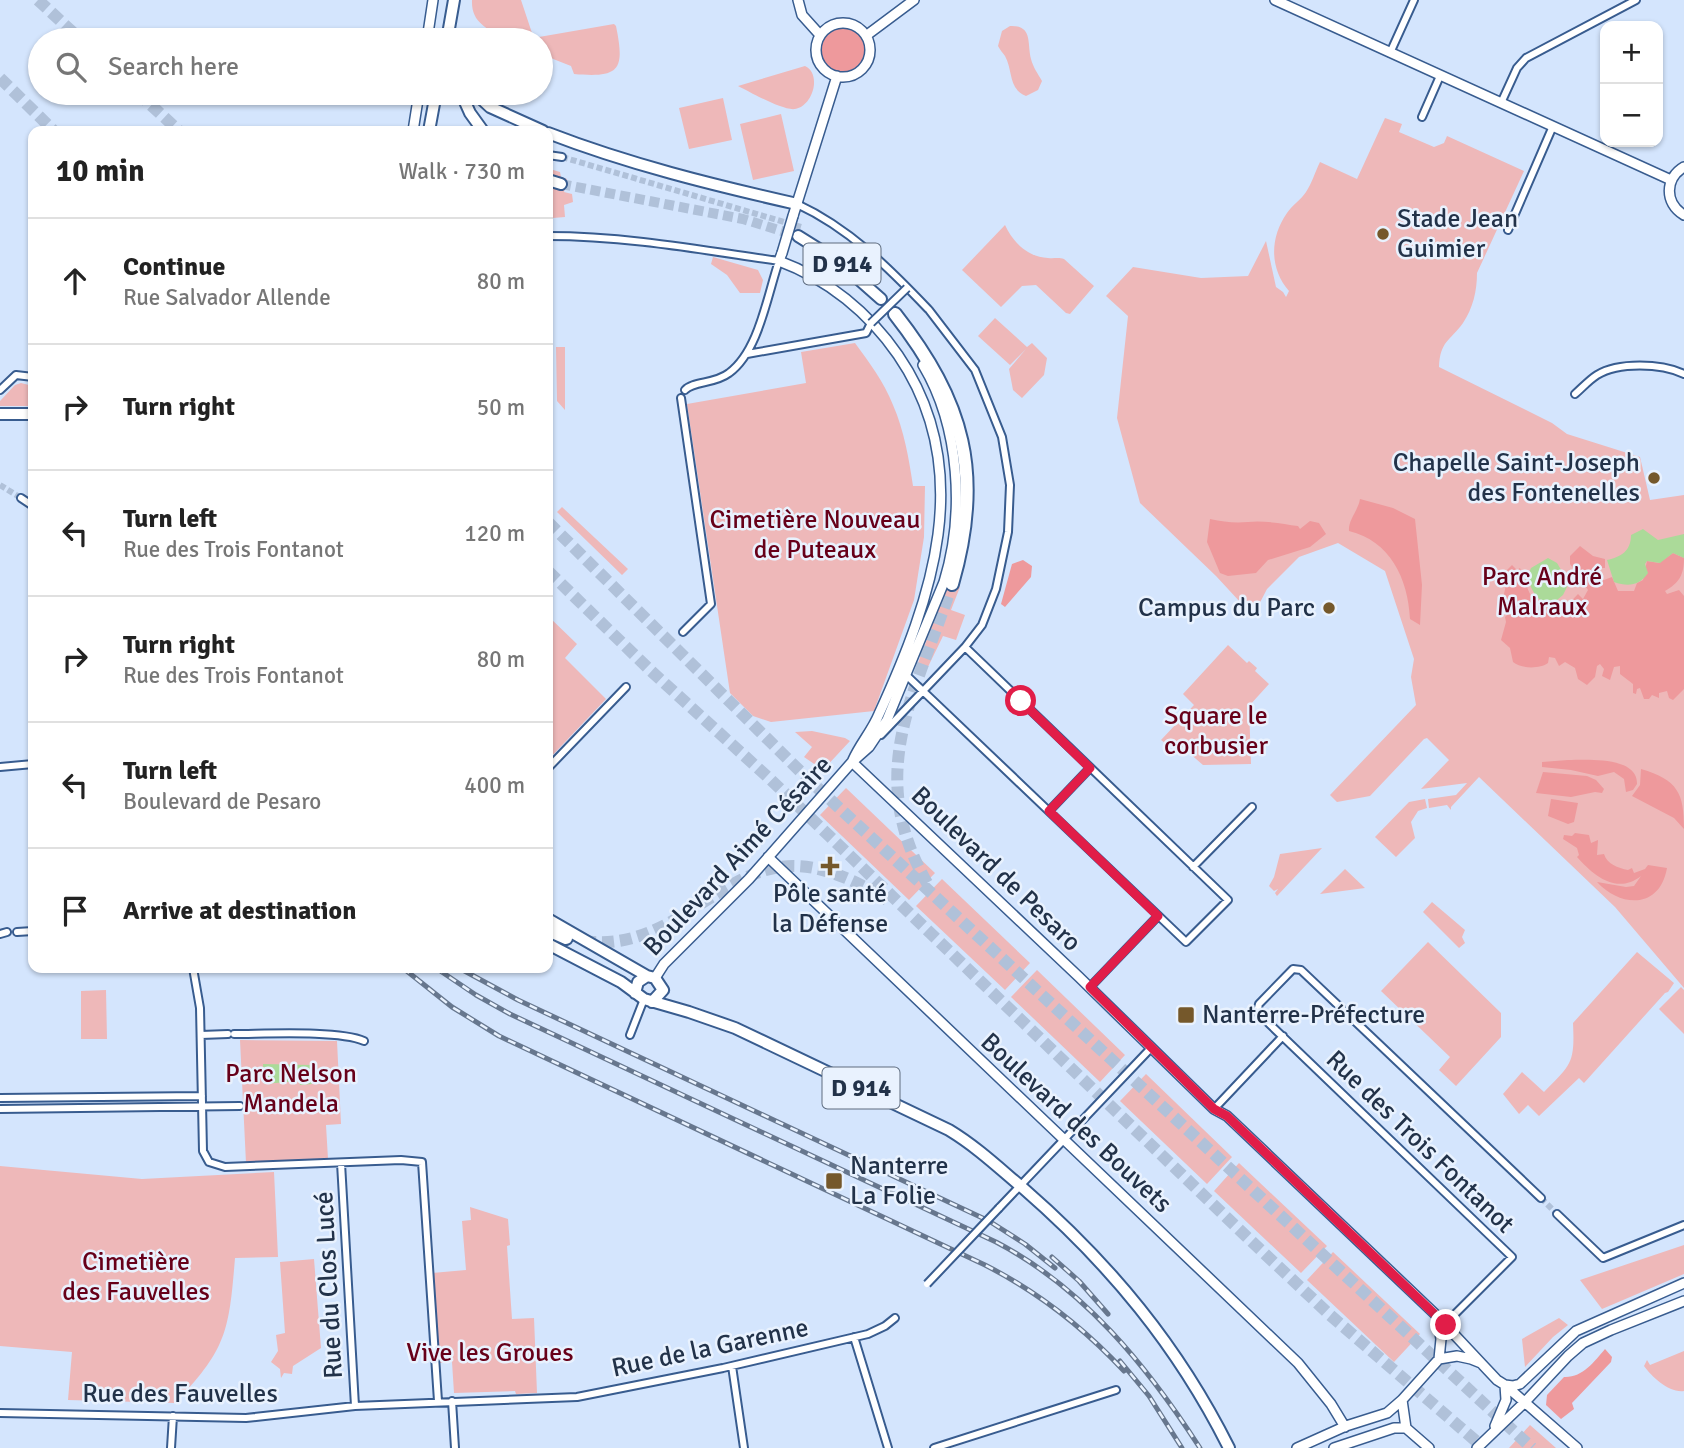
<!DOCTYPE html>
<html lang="en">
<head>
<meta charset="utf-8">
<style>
	body { margin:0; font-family:Signika,sans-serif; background:#f6f6f6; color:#222 }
	.controls { position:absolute; right:21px; top:21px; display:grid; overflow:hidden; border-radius:14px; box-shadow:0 2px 5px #0004 }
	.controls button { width:63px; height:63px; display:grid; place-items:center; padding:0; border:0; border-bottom:2px solid #e0e0e0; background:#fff; color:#222; font:35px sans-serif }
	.stop { position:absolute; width:21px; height:21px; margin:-16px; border:5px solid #e11d48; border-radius:50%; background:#fff }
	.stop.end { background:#e11d48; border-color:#fff; box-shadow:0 2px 7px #0008 }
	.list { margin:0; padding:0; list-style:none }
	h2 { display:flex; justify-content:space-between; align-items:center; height:91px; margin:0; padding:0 28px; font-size:30px }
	h2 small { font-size:23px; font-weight:400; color:#767676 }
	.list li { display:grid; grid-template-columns:46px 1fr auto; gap:21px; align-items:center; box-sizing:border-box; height:126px; padding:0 28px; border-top:2px solid #e0e0e0 }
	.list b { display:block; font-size:26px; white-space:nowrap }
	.list p { margin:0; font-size:23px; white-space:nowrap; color:#767676 }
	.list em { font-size:23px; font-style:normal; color:#767676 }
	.icon { flex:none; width:38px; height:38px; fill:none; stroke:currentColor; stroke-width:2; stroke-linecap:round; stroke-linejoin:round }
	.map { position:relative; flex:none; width:1684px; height:1448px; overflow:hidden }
	.search { position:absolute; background:#fff; box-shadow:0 2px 5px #0004; left:28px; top:28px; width:525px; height:77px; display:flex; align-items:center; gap:18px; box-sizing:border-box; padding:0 24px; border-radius:38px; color:#767676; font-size:26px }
	.panel { position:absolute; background:#fff; box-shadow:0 2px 5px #0004; left:28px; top:126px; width:525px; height:847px; border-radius:14px }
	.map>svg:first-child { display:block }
</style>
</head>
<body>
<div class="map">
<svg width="1684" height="1448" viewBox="0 0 1684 1448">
	<rect width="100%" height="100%" fill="#d4e5fd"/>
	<path fill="#eeb8b9" d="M472 0H521L532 33 502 39C487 27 471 23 472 0Z
		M614 24 616 26C625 70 620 78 574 74L571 66 543 55 539 37Z
		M1010 26C1033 25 1027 43 1031 59 1033 67 1038 74 1042 81L1038 90 1026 96C1008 89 1013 70 1005 56 1003 53 1000 50 998 46L1002 31Z
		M805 66C822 74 813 106 795 109 783 111 750 92 738 86Z
		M723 98 732 140 689 149 679 108Z
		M781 114 794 171 753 180 740 124Z
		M1385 118 1402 124 1399 132 1434 147 1444 143 1447 136 1524 171 1477 273C1477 291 1473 308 1463 323 1450 341 1440 341 1439 367L1552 423 1567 434 1640 457 1650 500 1684 495V988L1615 907 1479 777 1451 807V810L1447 805 1429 808 1428 799 1456 795 1467 783 1421 789 1449 760 1427 738 1424 739 1370 796 1337 802 1330 795 1416 705 1411 677 1414 659 1385 571 1338 543 1299 557 1267 589 1253 616 1216 576 1140 503 1117 418 1128 316 1106 296 1133 267 1201 278 1248 276 1266 241 1276 287 1283 292 1286 297 1289 291C1269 268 1270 237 1287 213 1292 205 1301 200 1306 192 1312 183 1315 172 1320 162L1357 179Z
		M548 154 550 169 560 172 561 177 567 179 564 192 572 194 573 202 564 205 565 217 553 218V244H548Z
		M1005 225C1013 242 1027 257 1048 258 1054 259 1058 257 1064 259L1094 286 1070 314 1066 313 1036 285 1022 286 1001 307 962 270Z
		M713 257 758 270 763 280 760 293H740L727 275 711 264Z
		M995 318 1027 347 1032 343 1047 358 1044 375 1022 398 1013 390 1009 369 1026 349 1010 365 978 336Z
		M855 343C869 362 884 382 893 405 904 430 909 459 913 486H925L924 537 914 600 874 711 771 722 753 716 730 693 687 404 806 383 801 352Z
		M556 347H565V410L557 401Z
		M21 383 33 386V406H0V401L15 385Z
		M562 507 628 569 622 575 557 512Z
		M949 582 960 587 951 610 965 615 956 640 943 636 925 673 916 668Z
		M548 616 577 644 565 658 606 699 548 760Z
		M1228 645 1247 663 1249 661 1257 668 1255 671 1269 684 1249 706 1251 764 1203 765 1181 746 1170 747 1161 740 1194 705 1183 694Z
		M812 731 845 738 850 741 823 770 804 757 812 747 795 732Z
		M846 788 935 873 909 900 820 815Z
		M1425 799 1427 808 1418 811 1411 822 1415 838 1396 857 1375 837 1409 802Z
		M1322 848 1277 896 1275 893 1278 889 1274 891 1269 886 1274 877 1280 854Z
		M1345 869 1365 888 1320 894Z
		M942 879 1030 963 1005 990 916 906Z
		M1432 902 1465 930 1462 937 1465 943 1459 948 1423 912Z
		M1428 942 1501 1013V1037L1456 1086 1439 1070 1450 1057 1381 991Z
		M1637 952 1674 983 1668 992 1665 993 1584 1083 1579 1078 1539 1116 1528 1105 1519 1114 1503 1094 1522 1072 1544 1092C1571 1064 1575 1064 1573 1023Z
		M1037 970 1125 1055 1100 1082 1011 997Z
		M1681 987 1684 990V1034L1659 1009Z
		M106 990 107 1039H81V991Z
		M240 1040 337 1041 341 1124 326 1125 328 1159 246 1163Z
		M1146 1074 1232 1157 1207 1184 1120 1101Z
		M1239 1163 1327 1246 1301 1273 1214 1191Z
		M0 1166 142 1179 274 1172 278 1257 235 1258C229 1331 227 1349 175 1403L68 1400 72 1352 0 1346Z
		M470 1207 508 1219 510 1245 507 1246 512 1319 534 1318 537 1393 516 1394 515 1391 454 1393 452 1362 439 1363 432 1273 466 1270 462 1221 471 1220Z
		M1684 1245V1274L1602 1309 1580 1280Z
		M1333 1252 1420 1334 1394 1362 1307 1280Z
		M314 1259 321 1348 293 1366 292 1374 284 1373 281 1378 280 1369 271 1362 278 1351 276 1335 285 1333 280 1262Z
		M1559 1318 1568 1325 1553 1337 1525 1367 1522 1339Z
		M1684 1351V1391C1669 1393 1652 1377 1644 1366L1647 1360 1650 1365Z
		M1530 1425 1556 1448H1509Z"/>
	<path fill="#ee999c" d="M819 49a23 23 0 1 1 46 0a23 23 0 1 1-46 0Z
		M1360 499 1393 508 1415 519 1422 585 1420 625 1410 619C1408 578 1390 541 1349 531 1348 520 1358 511 1360 499Z
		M1210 519C1224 522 1234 523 1248 522 1264 520 1283 524 1298 526L1300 529 1310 521 1319 523 1326 534 1310 547 1268 560 1256 573 1228 576 1220 573 1207 542Z
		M1580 546 1593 556 1605 559V568H1597L1599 578 1604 580 1612 577 1618 591H1634L1637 583 1643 580 1647 561 1659 563 1673 553 1684 558C1684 575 1679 583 1665 591L1667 594 1679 590 1684 596V689L1673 700 1669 698 1667 691 1659 693V698L1652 695 1649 699H1644L1640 688 1637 689 1636 694 1633 693V684L1620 674V666L1614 667 1610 680 1602 676 1604 669 1600 664 1597 666 1595 677 1587 685 1578 679 1575 668 1565 662 1559 666 1555 658 1549 657 1548 663C1540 669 1521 669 1513 662L1510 648 1501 640 1506 622 1505 617 1513 609 1511 606 1506 604 1504 594 1506 585 1500 587 1495 582 1512 565 1517 570 1520 568C1527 587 1534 614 1557 616L1578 594 1583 599 1588 590 1570 564V556Z
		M1023 560 1032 566 1031 577 1005 607 1001 604 1012 564Z
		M1568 760C1587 760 1638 756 1637 784L1633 790 1626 792 1624 779 1614 772 1598 776 1571 770 1542 767V762Z
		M1641 769C1678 780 1684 793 1684 829L1674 818 1632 796 1640 785Z
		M1543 772 1587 776 1596 780 1604 789 1602 793 1595 792 1571 797 1536 793Z
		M1551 799 1578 803 1574 822 1568 824 1548 816Z
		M1575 833 1589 835 1591 843 1598 840 1597 855 1604 854C1607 864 1618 868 1628 870L1632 868 1634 873 1645 869 1648 865 1667 868C1660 909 1621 908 1597 882L1626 887 1634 886 1641 876C1617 895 1594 876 1577 857L1579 855 1577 848 1563 839 1564 835 1572 836Z
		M1605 1349 1612 1357 1611 1362 1572 1403 1574 1409 1561 1419 1546 1405 1547 1395 1564 1377C1582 1378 1594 1362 1605 1349Z"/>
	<path fill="#abda99" d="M1643 529 1658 540 1684 534V558L1673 553 1660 563 1647 561 1645 564 1648 573C1639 586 1628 587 1614 582L1607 560C1621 557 1631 551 1631 535Z
		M1548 558 1557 563 1569 583 1563 595 1551 605C1538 603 1529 588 1528 575L1531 568Z
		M263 1064 311 1065 312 1084 300 1085 299 1081 264 1084Z"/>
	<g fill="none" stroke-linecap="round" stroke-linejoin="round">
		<path stroke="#b0c1d9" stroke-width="6" stroke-dasharray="6 3" stroke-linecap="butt" d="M562 157 801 227
			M0 485 21 498
			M1541 1198 1557 1214"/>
		<path stroke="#b0c1d9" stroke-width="10" stroke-dasharray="10 5" stroke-linecap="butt" d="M561 184 743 219 795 235"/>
		<path stroke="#b0c1d9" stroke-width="12" stroke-dasharray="12 6" stroke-linecap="butt" d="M38 0 81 40
			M0 78 54 131
			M138 93 179 131
			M548 522 809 780 1532 1448
			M548 571 650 670 771 780 1249 1239 1330 1315 1484 1448
			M927 883C863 771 917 692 952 584
			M584 941C672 954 722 863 797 866 828 867 862 884 887 900"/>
		<defs>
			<path id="street" d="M1390 53 1414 0
				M1501 103 1517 68 1526 58 1636 0
				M1422 117 1440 76
				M548 155 562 157
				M797 204C849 228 889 268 928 309
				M1508 230 1553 126
				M548 236C626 236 702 250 779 261 767 296 759 351 729 373 715 384 693 381 685 390
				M747 354 866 333 871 323
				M0 390 16 375 33 377
				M1575 394C1582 388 1589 380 1597 375 1618 362 1661 363 1684 374
				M681 398 711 604 683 632
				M21 498 33 506
				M904 673 1186 942 1228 900 965 647
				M881 735 965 647 982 625 996 589 1008 532 1010 485 1002 437 975 370 929 310
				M0 767 33 764
				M548 768 626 687
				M1049 811 1090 768
				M1193 867 1252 807
				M17 932 33 931
				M0 934 7 932
				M193 968 200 1008 203 1151 209 1162 225 1167 401 1160 422 1162 438 1401
				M1090 987 1158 916
				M234 1034C265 1034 339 1030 364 1041
				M201 1035 228 1034
				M630 1035 644 999
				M0 1098 202 1096
				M0 1109 240 1106
				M1214 1109 1283 1036
				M341 1163 355 1406
				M999 1208 1151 1048
				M1557 1214 1603 1258 1684 1225
				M1443 1326 1512 1257 1257 1012 1259 1004 1293 969 1301 970 1541 1198
				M854 1337 888 1448
				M732 1366 744 1448
				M452 1401 455 1448
				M0 1413 246 1418 355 1406 577 1397 723 1368 868 1334 885 1326 895 1318
				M171 1448 173 1416
				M934 1448 1116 1390"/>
			<path id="secondary" d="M798 0 802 15 820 35
				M1275 0 1671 180
				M816 50a27 27 0 1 1 54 0a27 27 0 1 1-54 0Z
				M867 35 914 0
				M427 40 433 0
				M413 131 419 93
				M1684 167C1665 178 1664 203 1684 215
				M793 216 837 76
				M782 253 779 261C828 279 869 313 898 355 977 470 932 599 879 714 872 731 860 744 853 760
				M852 762 1079 977 1214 1109 1227 1116 1435 1314 1481 1363
				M768 857 1298 1363 1331 1404 1345 1427
				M655 978 664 964 749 879 852 762 869 747 887 720 944 582C965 514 960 427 923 365
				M1439 1359 1441 1339 1439 1327
				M1505 1385 1513 1386 1520 1384 1576 1331 1684 1283
				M1402 1400 1406 1428 1429 1448
				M1495 1426 1506 1400 1505 1385
				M1297 1448 1346 1426 1387 1413 1402 1400 1439 1359 1457 1356 1471 1359 1481 1363 1497 1380 1505 1385 1577 1448
				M1334 1448 1394 1428H1406
				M1477 1448 1525 1402 1568 1356 1583 1343 1611 1330 1684 1301"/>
			<path id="primary" d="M447 40 454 0
				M461 93 470 113 483 131
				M475 93 490 107 543 131
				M429 131 436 93
				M548 133C628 164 713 185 797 204
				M548 180 561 184
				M798 236 838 261 881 299
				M0 414H33
				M548 919 647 976
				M548 944 621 982 644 999 689 1012 735 1028 949 1130C977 1147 999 1168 1024 1189 1110 1264 1178 1346 1229 1448
				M635 993 638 982 647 976 655 978 663 990 652 1002"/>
			<path id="highway" d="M895 314C964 402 984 474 952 584
				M548 930 566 938"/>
		</defs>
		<use href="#street" stroke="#385c8f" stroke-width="10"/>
		<use href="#secondary" stroke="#385c8f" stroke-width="12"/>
		<use href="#primary" stroke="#385c8f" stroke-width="14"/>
		<use href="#highway" stroke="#385c8f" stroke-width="16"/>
		<use href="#street" stroke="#fff" stroke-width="6"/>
		<use href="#secondary" stroke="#fff" stroke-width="9"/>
		<use href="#primary" stroke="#fff" stroke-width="10"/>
		<use href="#highway" stroke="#fff" stroke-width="12"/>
		<defs>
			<path id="rail" d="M403 968 452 1007 499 1036 985 1265C1038 1292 1083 1327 1124 1371
				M436 968 476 995 510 1014 996 1242C1084 1288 1147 1366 1200 1448
				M459 968 518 1000 989 1221 1025 1244 1055 1268
				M1052 1257 1079 1281 1108 1314
				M1120 1361 1149 1396 1182 1448"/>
		</defs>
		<use href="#rail" stroke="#67778e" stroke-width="5"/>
		<use href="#rail" stroke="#e9f2fe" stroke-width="2.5" stroke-dasharray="8" stroke-linecap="butt"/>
		<defs>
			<path id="street-bridge" d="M871 323 907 288
				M927 1284 999 1208"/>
			<path id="secondary-bridge" d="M782 253 793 216"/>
		</defs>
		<use href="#street-bridge" stroke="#385c8f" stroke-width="10" stroke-linecap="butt"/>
		<use href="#secondary-bridge" stroke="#385c8f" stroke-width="12" stroke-linecap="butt"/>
		<use href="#street-bridge" stroke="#fff" stroke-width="6"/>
		<use href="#secondary-bridge" stroke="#fff" stroke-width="9"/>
	</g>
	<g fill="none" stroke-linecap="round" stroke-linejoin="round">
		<path stroke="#e11d48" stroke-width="9" d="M1021 701 1090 768 1049 811 1158 916 1090 987 1214 1109 1227 1116 1446 1325"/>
	</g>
	<g fill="#75582b" stroke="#e9f2fe" stroke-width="2.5">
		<circle cx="1383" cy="234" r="7"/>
		<circle cx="1654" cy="478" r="7"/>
		<circle cx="1329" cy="608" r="7"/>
		<path d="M826.5 855.5h7v7h7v7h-7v7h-7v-7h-7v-7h7z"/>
		<rect x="1177" y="1006" width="18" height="18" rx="3.5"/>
		<rect x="825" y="1172" width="18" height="18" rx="3.5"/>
	</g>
	<g text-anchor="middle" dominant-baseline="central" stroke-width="5" stroke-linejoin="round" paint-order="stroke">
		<g fill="#e9f2fe" stroke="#5e6c7f" stroke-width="2">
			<rect x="803.5" y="243.5" width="77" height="41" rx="5"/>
			<rect x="822.5" y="1067.5" width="77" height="41" rx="5"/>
		</g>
		<g font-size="24" font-weight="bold" fill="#223249">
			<text x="842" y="264">D 914</text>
			<text x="861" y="1088">D 914</text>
		</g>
		<g font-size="26" fill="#223249" stroke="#e9f2fe" text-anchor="start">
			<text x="1397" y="219">Stade Jean<tspan x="1397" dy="30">Guimier</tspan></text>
			<text x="1640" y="463" text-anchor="end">Chapelle Saint-Joseph<tspan x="1640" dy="30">des Fontenelles</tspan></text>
			<text x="1315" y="608" text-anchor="end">Campus du Parc</text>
			<text x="830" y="894" text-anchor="middle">Pôle santé<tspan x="830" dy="30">la Défense</tspan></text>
			<text x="1202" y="1015">Nanterre-Préfecture</text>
			<text x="850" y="1166">Nanterre<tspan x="850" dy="30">La Folie</tspan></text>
		</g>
		<g font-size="26" fill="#670019" stroke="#e9f2fe">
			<text x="815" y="520">Cimetière Nouveau<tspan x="815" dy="30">de Puteaux</tspan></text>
			<text x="1542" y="577">Parc André<tspan x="1542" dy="30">Malraux</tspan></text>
			<text x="1216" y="716">Square le<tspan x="1216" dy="30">corbusier</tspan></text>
			<text x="291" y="1074">Parc Nelson<tspan x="291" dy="30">Mandela</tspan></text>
			<text x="136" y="1262">Cimetière<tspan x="136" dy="30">des Fauvelles</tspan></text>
			<text x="490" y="1353">Vive les Groues</text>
		</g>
		<g font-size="26" fill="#223249" stroke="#e9f2fe">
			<text transform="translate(738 856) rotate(-47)">Boulevard Aimé Césaire</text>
			<text transform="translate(996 869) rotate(44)">Boulevard de Pesaro</text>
			<text transform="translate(1076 1123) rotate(43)">Boulevard des Bouvets</text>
			<text transform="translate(1420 1142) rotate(44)">Rue des Trois Fontanot</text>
			<text transform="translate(329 1285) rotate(-93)">Rue du Clos Lucé</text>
			<text transform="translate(710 1348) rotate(-12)">Rue de la Garenne</text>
			<text x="180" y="1394">Rue des Fauvelles</text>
		</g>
	</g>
</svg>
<div class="controls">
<button>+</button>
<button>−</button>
</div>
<div class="stop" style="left:1021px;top:701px"></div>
<div class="stop end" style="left:1446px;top:1325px"></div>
<div class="search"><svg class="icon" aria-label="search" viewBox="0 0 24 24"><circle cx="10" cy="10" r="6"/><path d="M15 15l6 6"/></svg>Search here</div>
<section class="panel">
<h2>10 min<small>Walk · 730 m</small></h2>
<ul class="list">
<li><svg class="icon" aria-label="ahead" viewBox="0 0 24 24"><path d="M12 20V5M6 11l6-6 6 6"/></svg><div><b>Continue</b><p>Rue Salvador Allende</p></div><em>80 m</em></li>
<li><svg class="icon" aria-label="right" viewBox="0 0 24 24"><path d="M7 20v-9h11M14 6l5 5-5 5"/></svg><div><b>Turn right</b></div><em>50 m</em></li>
<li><svg class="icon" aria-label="left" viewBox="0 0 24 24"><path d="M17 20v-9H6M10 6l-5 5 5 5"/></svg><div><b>Turn left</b><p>Rue des Trois Fontanot</p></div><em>120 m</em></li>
<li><svg class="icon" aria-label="right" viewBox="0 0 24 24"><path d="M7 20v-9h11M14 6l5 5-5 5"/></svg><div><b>Turn right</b><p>Rue des Trois Fontanot</p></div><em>80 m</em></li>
<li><svg class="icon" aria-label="left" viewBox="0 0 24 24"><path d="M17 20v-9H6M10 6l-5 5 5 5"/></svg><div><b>Turn left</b><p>Boulevard de Pesaro</p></div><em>400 m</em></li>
<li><svg class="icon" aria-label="arrive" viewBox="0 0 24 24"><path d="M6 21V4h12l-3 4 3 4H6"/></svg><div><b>Arrive at destination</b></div></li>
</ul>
</section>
</div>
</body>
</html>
